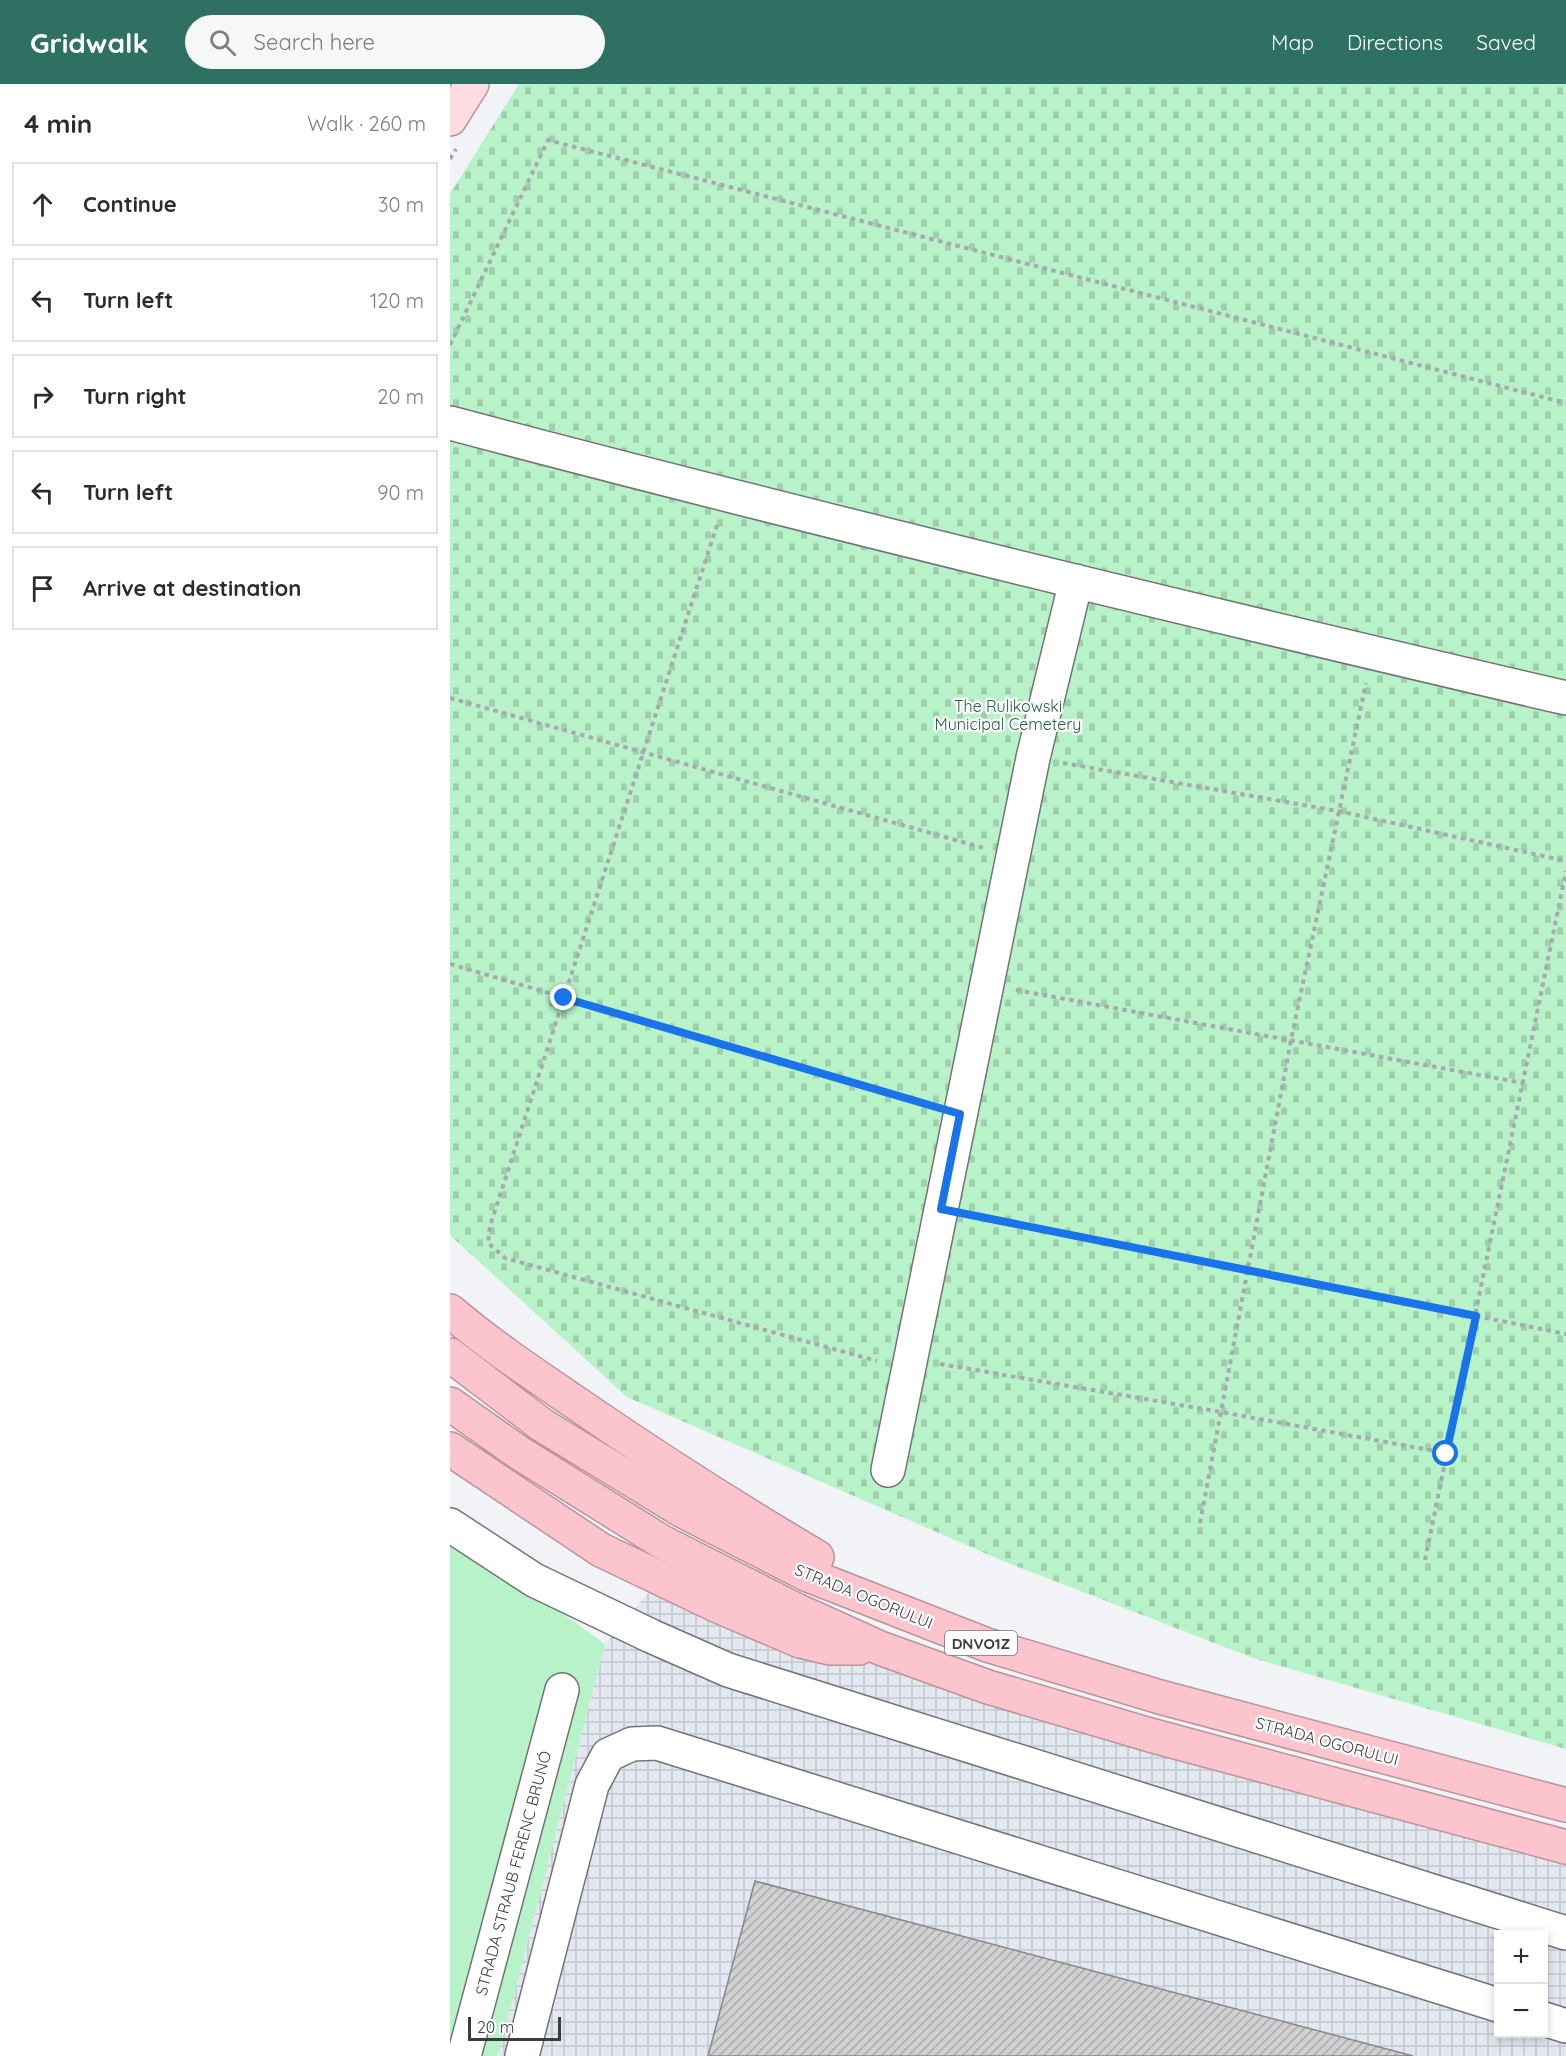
<!DOCTYPE html>
<html lang="en">
<head>
<meta charset="utf-8">
<style>
	body { margin:0; font-family:Quicksand,sans-serif; background:#f7f7f7; color:#2b2b33 }
	.controls { position:absolute; right:18px; bottom:18px; display:grid; overflow:hidden; border-radius:0px; box-shadow:0 3px 9px #0003 }
	.controls button { width:54px; height:54px; display:grid; place-items:center; padding:0; border:0; border-bottom:2px solid #e1e1e2; background:#fff; color:#2b2b33; font:30px sans-serif }
	.scale { position:absolute; left:18px; bottom:15px; width:93px; box-sizing:border-box; padding-left:6px; border:3px solid #3b3c3d; border-top:0; font-size:16px; line-height:21px; white-space:nowrap; color:#3b3c3d; -webkit-text-stroke:4px #fff; paint-order:stroke }
	.stop { position:absolute; width:18px; height:18px; margin:-14px; border:4px solid #1a73e8; border-radius:50%; background:#fff }
	.stop.end { background:#1a73e8; border-color:#fff; box-shadow:0 2px 6px #0008 }
	.list { margin:0; padding:0; list-style:none }
	h2 { display:flex; justify-content:space-between; align-items:center; height:78px; margin:0; padding:0 24px; font-size:26px }
	h2 small { font-size:20px; font-weight:400; color:#7c7c81 }
	.list li { display:grid; grid-template-columns:39px 1fr auto; gap:18px; align-items:center; box-sizing:border-box; height:84px; margin:0 12px 12px; padding:0 12px; border:2px solid #e1e1e2; border-radius:0px }
	.list b { display:block; font-size:22px; white-space:nowrap }
	.list em { font-size:20px; font-style:normal; color:#7c7c81 }
	.icon { flex:none; width:33px; height:33px; fill:none; stroke:currentColor; stroke-width:2; stroke-linecap:round; stroke-linejoin:round }
	.map { position:relative; flex:none; width:1116px; height:1972px; overflow:hidden }
	header { display:flex; align-items:center; gap:36px; box-sizing:border-box; height:84px; padding:0 30px; background:#2e7163; color:#fff }
	header strong { font-size:28px }
	nav { display:flex; gap:33px; margin-inline-start:auto; font-size:21px }
	.search { width:420px; height:54px; background:#f7f7f7; display:flex; align-items:center; gap:15px; box-sizing:border-box; padding:0 21px; border-radius:33px; color:#7c7c81; font-size:22px }
	main { display:flex }
	aside { flex:1; background:#fff }
	.map>svg:first-child { display:block }
</style>
</head>
<body>
<header>
<strong>Gridwalk</strong>
<div class="search"><svg class="icon" aria-label="search" viewBox="0 0 24 24"><circle cx="10" cy="10" r="6"/><path d="M15 15l6 6"/></svg>Search here</div>
<nav><a>Map</a><a>Directions</a><a>Saved</a></nav>
</header>
<main>
<aside>
<h2>4 min<small>Walk · 260 m</small></h2>
<ul class="list">
<li><svg class="icon" aria-label="ahead" viewBox="0 0 24 24"><path d="M12 20V5M6 11l6-6 6 6"/></svg><div><b>Continue</b></div><em>30 m</em></li>
<li><svg class="icon" aria-label="left" viewBox="0 0 24 24"><path d="M17 20v-9H6M10 6l-5 5 5 5"/></svg><div><b>Turn left</b></div><em>120 m</em></li>
<li><svg class="icon" aria-label="right" viewBox="0 0 24 24"><path d="M7 20v-9h11M14 6l5 5-5 5"/></svg><div><b>Turn right</b></div><em>20 m</em></li>
<li><svg class="icon" aria-label="left" viewBox="0 0 24 24"><path d="M17 20v-9H6M10 6l-5 5 5 5"/></svg><div><b>Turn left</b></div><em>90 m</em></li>
<li><svg class="icon" aria-label="arrive" viewBox="0 0 24 24"><path d="M6 21V4h12l-3 4 3 4H6"/></svg><div><b>Arrive at destination</b></div></li>
</ul>
</aside>
<div class="map">
<svg width="1116" height="1972" viewBox="0 0 1116 1972">
	<defs>
		<pattern id="industrial-grid" width="8" height="8" patternUnits="userSpaceOnUse" patternTransform="scale(1.5)"><rect width="8" height="8" fill="#e2e7f0"/><path d="M0 4h8M4 0v8" fill="none" stroke="#c3c7cf"/></pattern>
		<pattern id="cemetery-stones" width="16" height="16" patternUnits="userSpaceOnUse" patternTransform="scale(1.5)"><rect width="16" height="16" fill="#b8f2c8"/><path d="M2 7V4a2 2 0 0 1 4 0v3zM10 15v-3a2 2 0 0 1 4 0v3z" fill="#9fd0ad"/></pattern>
		<pattern id="building-hatch" width="6" height="6" patternUnits="userSpaceOnUse" patternTransform="scale(1.5)"><rect width="6" height="6" fill="#d0cfd2"/><path d="M-1 1l2-2M0 6l6-6M5 7l2-2" fill="none" stroke="#aaa9ac"/></pattern>
	</defs>
	<rect width="100%" height="100%" fill="#f1f3f6"/>
	<path fill="url(#industrial-grid)" fill-rule="evenodd" d="M207 1498 1116 1771V1972H48L155 1560ZM1048 1850H1094V1950H1048Z"/>
	<path fill="#b8f2c8" d="M0 1449 155 1560 48 1972H0Z"/>
	<path fill="url(#cemetery-stones)" d="M69 0H1116V1665L803 1574 553 1477 177 1313 0 1151V110Z"/>
	<path fill="url(#building-hatch)" stroke="#878689" stroke-width="1.5" d="M305 1797 963 1972H258Z"/>
	<g fill="none" stroke-linecap="round" stroke-linejoin="round">
		<defs>
			<path id="minor" d="M0 339C370 437 743 527 1116 614
				M438 1386 583 674 626 497
				M0 1441 84 1496 201 1552 278 1586 1116 1849
				M1094 1935 1116 1942
				M14 1972 112 1606
				M72 1972 142 1701 158 1671 182 1660 207 1659 1048 1921"/>
			<path id="major" d="M0 35 22 0"/>
			<path id="highway" d="M0 1227C41 1262 85 1291 129 1321 206 1374 286 1425 367 1473
				M0 1271 92 1341 231 1426 358 1491 537 1561 710 1613 1116 1721
				M0 1320 68 1368 212 1458 346 1526 430 1564 538 1603 700 1651 1116 1763
				M0 1365 151 1466 268 1522 350 1557 380 1564H409"/>
		</defs>
		<use href="#minor" stroke="#727376" stroke-width="36"/>
		<use href="#major" stroke="#b8959b" stroke-width="36"/>
		<use href="#highway" stroke="#b8959b" stroke-width="36"/>
		<path stroke="#a8a9ac" stroke-width="4" stroke-dasharray="4.5 4.5" stroke-linecap="butt" d="M0 75 6 65
			M0 261 98 56 1116 319
			M267 441 40 1142 38 1159 55 1174 427 1277
			M0 614 534 764
			M613 679 888 727 1116 777
			M0 880 480 1021
			M566 906 1073 999
			M523 1131 1116 1250
			M490 1280 771 1328 996 1369
			M750 1439 841 956 916 599
			M975 1476 1116 787"/>
		<use href="#minor" stroke="#fff" stroke-width="33"/>
		<use href="#major" stroke="#fddce2" stroke-width="33"/>
		<use href="#highway" stroke="#fcc5ce" stroke-width="33"/>
	</g>
	<g fill="none" stroke-linecap="round" stroke-linejoin="round">
		<path stroke="#1a73e8" stroke-width="8" d="M114 914 510 1030 491 1125 1026 1232 996 1370"/>
	</g>
	<g text-anchor="middle" dominant-baseline="central" stroke-width="4.5" stroke-linejoin="round" paint-order="stroke">
		<rect fill="#fff" stroke="#767677" stroke-width="1.5" x="495" y="1547" width="72" height="24" rx="4.5"/>
		<g font-size="15" font-weight="bold" fill="#3b3c3d">
			<text x="531" y="1559">DNVO1Z</text>
		</g>
		<g font-size="16" fill="#22623b" stroke="#fff">
			<text x="558" y="622">The Rulikowski<tspan x="558" dy="18">Municipal Cemetery</tspan></text>
		</g>
		<g font-size="16" fill="#3b3c3d" stroke="#fff">
			<text transform="translate(414 1512) rotate(22)">STRADA OGORULUI</text>
			<text transform="translate(877 1657) rotate(15)">STRADA OGORULUI</text>
			<text transform="translate(63 1789) rotate(-75)">STRADA STRAUB FERENC BRUNÓ</text>
		</g>
	</g>
</svg>
<div class="controls">
<button>+</button>
<button>−</button>
</div>
<div class="scale">20 m</div>
<div class="stop" style="left:996px;top:1370px"></div>
<div class="stop end" style="left:114px;top:914px"></div>
</div>
</main>
</body>
</html>
